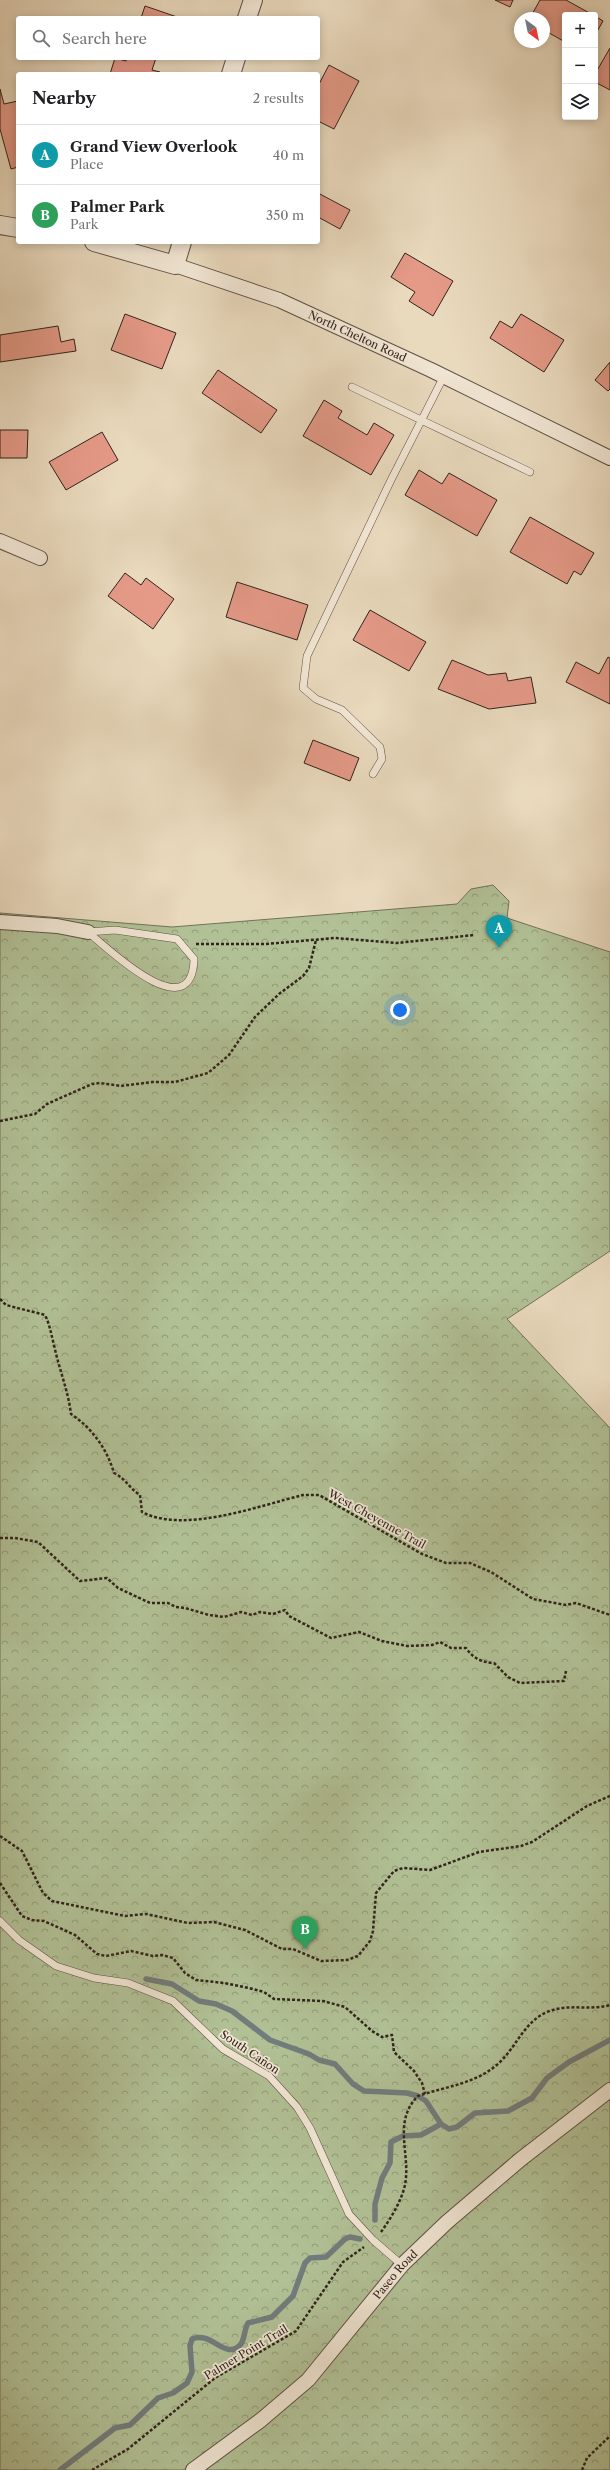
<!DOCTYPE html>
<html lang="en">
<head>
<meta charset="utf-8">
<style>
	body { margin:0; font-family:"Libre Caslon Text",serif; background:#f6f6f6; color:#202124 }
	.controls { position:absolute; right:12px; top:12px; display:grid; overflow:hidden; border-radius:4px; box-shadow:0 2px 10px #0003 }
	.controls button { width:36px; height:36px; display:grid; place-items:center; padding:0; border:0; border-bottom:1px solid #e0e0e0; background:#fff; color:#202124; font:20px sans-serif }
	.compass { position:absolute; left:514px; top:12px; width:36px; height:36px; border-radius:50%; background:#fff; box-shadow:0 2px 10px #0003; rotate:147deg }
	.you { position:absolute; left:400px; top:1010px; width:14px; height:14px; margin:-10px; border:3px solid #fff; border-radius:50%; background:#1a73e8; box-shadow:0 0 0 6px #1a73e833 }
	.badge { display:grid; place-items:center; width:26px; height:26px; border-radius:50%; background:#b45309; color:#fff; font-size:13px; font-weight:700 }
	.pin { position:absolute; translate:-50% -33px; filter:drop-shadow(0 1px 2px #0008) }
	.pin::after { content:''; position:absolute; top:21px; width:14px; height:12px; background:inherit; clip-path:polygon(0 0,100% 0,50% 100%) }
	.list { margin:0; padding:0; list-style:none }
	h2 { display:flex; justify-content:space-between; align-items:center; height:52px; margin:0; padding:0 16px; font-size:17px }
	h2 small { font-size:13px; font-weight:400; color:#757577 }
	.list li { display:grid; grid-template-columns:26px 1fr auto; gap:12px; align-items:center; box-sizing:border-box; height:60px; padding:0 16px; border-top:1px solid #e0e0e0 }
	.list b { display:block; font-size:15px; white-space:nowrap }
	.list p { margin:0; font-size:13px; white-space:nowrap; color:#757577 }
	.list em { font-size:13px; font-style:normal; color:#757577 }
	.icon { flex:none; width:22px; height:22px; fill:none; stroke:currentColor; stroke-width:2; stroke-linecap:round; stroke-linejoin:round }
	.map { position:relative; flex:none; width:610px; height:2470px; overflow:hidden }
	.search { position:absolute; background:#fff; box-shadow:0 2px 10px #0003; left:16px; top:16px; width:304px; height:44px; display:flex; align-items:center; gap:10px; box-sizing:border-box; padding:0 14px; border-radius:4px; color:#757577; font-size:15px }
	.panel { position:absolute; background:#fff; box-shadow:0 2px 10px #0003; left:16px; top:72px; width:304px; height:172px; border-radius:4px }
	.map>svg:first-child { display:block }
</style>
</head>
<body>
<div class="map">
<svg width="610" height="2470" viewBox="0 0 610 2470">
	<defs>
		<pattern id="park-crowns" width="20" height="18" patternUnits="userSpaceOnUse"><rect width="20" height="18" fill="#b1c095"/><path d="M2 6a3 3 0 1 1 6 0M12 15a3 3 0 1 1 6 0" fill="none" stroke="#919c79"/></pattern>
	</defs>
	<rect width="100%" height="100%" fill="#e9d9bd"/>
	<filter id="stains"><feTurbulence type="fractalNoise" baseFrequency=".005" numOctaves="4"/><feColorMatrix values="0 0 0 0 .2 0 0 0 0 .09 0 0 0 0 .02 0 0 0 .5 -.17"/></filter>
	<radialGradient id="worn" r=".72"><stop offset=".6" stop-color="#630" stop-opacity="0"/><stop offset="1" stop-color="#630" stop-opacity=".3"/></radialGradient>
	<path fill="url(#park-crowns)" stroke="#717259" d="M493 885 509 901 507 918 610 952V1251L507 1319 610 1428V2470H0V913L172 927 457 904 471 889Z"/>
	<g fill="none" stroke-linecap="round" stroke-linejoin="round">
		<path stroke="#717c7c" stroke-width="5.5" d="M146 1979 172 1984 199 2001 216 2004 232 2011 270 2040 309 2054 319 2060 335 2064 353 2084 364 2091 407 2093 418 2096 426 2101 441 2124 449 2129 457 2127 475 2113 508 2111 532 2098 547 2078 569 2062 610 2040
			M375 2220V2204L382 2178 390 2163 391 2142 403 2136 421 2135 441 2124
			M60 2470 115 2428 130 2425 158 2398 173 2393 187 2383 192 2372 190 2346 192 2339C211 2330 226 2362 241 2344 245 2338 244 2330 248 2323L272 2317 293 2296 305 2263 310 2258 326 2257 345 2239 350 2237 360 2239"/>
	</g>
	<path fill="#e59a88" stroke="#31231d" d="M495 0H513L510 7Z
		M540 0H566L593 15H565V42L544 30V18H530Z
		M145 6 180 18H141Z
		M595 16 603 21 595 35Z
		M610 48V90L595 82V74Z
		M115 58 126 61 127 58H156L152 70 160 72 159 74H110Z
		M329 65 359 81 334 129 318 121V86Z
		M0 89 4 104 18 101V167L11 169 0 129Z
		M318 193 350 210 340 229 318 217Z
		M405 253 453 281 433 316 409 301 415 292 391 277Z
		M125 314 176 333 162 369 111 350Z
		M521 314 564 340 544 372 490 338 500 321 512 328Z
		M58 326 61 342 74 339 76 351 0 362V335Z
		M610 362V389L608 391 595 380Z
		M218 370 277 410 261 433 202 393Z
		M324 400 342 411 338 418 367 435 374 423 394 435 371 475 303 436Z
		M0 430H28L27 458H0Z
		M102 432 118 460 66 490 49 462Z
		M419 470 442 484 449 473 497 500 477 536 405 495Z
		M530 517 594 553 581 575 574 571 567 584 510 552Z
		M125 573 141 585 146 578 174 599 153 629 108 596Z
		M237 582 308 605 297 640 226 617Z
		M370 610 426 642 409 671 353 640Z
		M608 657 610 658V704L566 682 576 662 599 674Z
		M452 660 488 675 506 673 508 681 531 677 536 703 489 709 438 689Z
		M313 740 359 758 350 781 304 763Z"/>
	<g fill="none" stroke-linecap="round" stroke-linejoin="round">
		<defs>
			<path id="service" d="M352 387 530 472
				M373 774 382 759 380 747 342 710 316 699 303 688 307 656 391 480 444 376
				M115 930 177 939 194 959C192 1029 109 950 88 932Z
				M0 1921 19 1940 56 1966 94 1978 128 1983 173 2001 223 2049 269 2076 297 2107 310 2128 349 2214 373 2240 402 2265"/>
			<g id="minor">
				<path id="s1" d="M175 265 279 300 431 370 610 458"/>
				<path d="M0 541 40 558"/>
				<path d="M0 922 57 926 88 932"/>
				<path id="s2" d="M193 2470 261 2420 308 2380 402 2265 447 2222 521 2159 610 2090"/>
			</g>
			<path id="tertiary" d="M247 18 253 0
				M231 74 236 58
				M0 225 18 228
				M94 242 175 265 182 242"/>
		</defs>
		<use href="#service" stroke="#5f5045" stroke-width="8"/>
		<use href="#minor" stroke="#5f5045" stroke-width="16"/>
		<use href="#tertiary" stroke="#5f5045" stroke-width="20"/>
		<path stroke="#31231d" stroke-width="2.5" stroke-dasharray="3 2" stroke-linecap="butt" d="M196 944H266L335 938 397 943 474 935
			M0 1121 35 1114 47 1104 92 1084 100 1083 121 1086 152 1082H175L208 1073 229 1055 255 1017 279 994 303 976 309 968 316 940
			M0 1299 6 1305 45 1315C50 1325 51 1334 54 1345 59 1369 68 1390 71 1414 92 1428 107 1449 114 1473 126 1479 129 1488 140 1495L142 1512C184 1534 258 1506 303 1495H319L422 1554 446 1563H470L491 1572 533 1599 566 1605 576 1603 610 1615
			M0 1538H15L38 1542 80 1581 107 1578 118 1588 150 1603H168L176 1607 185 1608 209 1615 224 1617 241 1612 252 1615 260 1612 273 1614 285 1610 289 1616 331 1638 359 1632 382 1641 407 1646 432 1645 440 1642 451 1648H466C474 1659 481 1662 494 1663L508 1677 520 1683 564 1681 566 1671
			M0 1836 22 1851 43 1893 52 1901 125 1916 146 1914 188 1923 214 1922 245 1930 282 1949H293L321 1961 347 1960 358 1956 370 1941 373 1931 376 1893 394 1871 403 1868 430 1870 479 1852 521 1846 532 1842 587 1806 610 1796
			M0 1883 22 1916 32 1920 44 1921 75 1935 97 1954 106 1956 131 1951 153 1956 162 1955 173 1958 185 1973 196 1980 224 1983 249 1988 264 1992 274 1999 323 2001 345 2007 372 2031 382 2037 392 2035 394 2052 414 2071 422 2083 425 2094
			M381 2232C391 2218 401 2202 405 2185 411 2154 392 2122 418 2096 447 2086 476 2084 499 2063 517 2046 524 2022 547 2012 568 2003 589 2011 610 2005
			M92 2470 128 2449 215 2378 296 2331 343 2262 364 2247
			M582 2470 587 2458 610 2436"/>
		<use href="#service" stroke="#f1e6d4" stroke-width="7"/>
		<use href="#minor" stroke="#f1e6d4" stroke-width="14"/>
		<use href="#tertiary" stroke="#f1e6d4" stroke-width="18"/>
	</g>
	<g text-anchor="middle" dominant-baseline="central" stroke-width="3.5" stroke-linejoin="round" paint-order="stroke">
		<g font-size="11" fill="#31231d" stroke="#f1e6d4">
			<text stroke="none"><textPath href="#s1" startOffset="196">North Chelton Road</textPath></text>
			<text transform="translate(377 1519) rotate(29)">West Cheyenne Trail</text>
			<text transform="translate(250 2052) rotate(34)">South Cañon</text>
			<text stroke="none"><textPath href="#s2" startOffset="283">Paseo Road</textPath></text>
			<text transform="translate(246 2352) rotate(-31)">Palmer Point Trail</text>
		</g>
	</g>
	<rect width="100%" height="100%" filter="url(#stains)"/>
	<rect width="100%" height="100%" fill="url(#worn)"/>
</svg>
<div class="controls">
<button>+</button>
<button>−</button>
<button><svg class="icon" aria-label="layers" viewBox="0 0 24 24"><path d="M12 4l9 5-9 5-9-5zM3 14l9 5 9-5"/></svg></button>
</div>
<svg class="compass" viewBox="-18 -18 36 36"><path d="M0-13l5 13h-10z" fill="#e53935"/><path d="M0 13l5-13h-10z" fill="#757577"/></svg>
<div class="you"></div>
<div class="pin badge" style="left:499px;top:948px;background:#0f9aa8">A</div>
<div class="pin badge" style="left:305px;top:1949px;background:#2e9e5b">B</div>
<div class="search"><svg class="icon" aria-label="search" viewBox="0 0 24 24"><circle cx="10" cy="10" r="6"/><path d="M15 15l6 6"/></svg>Search here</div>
<section class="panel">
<h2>Nearby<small>2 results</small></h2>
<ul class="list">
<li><span class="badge" style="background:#0f9aa8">A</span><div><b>Grand View Overlook</b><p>Place</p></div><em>40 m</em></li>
<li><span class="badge" style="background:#2e9e5b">B</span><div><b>Palmer Park</b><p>Park</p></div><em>350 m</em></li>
</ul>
</section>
</div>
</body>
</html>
